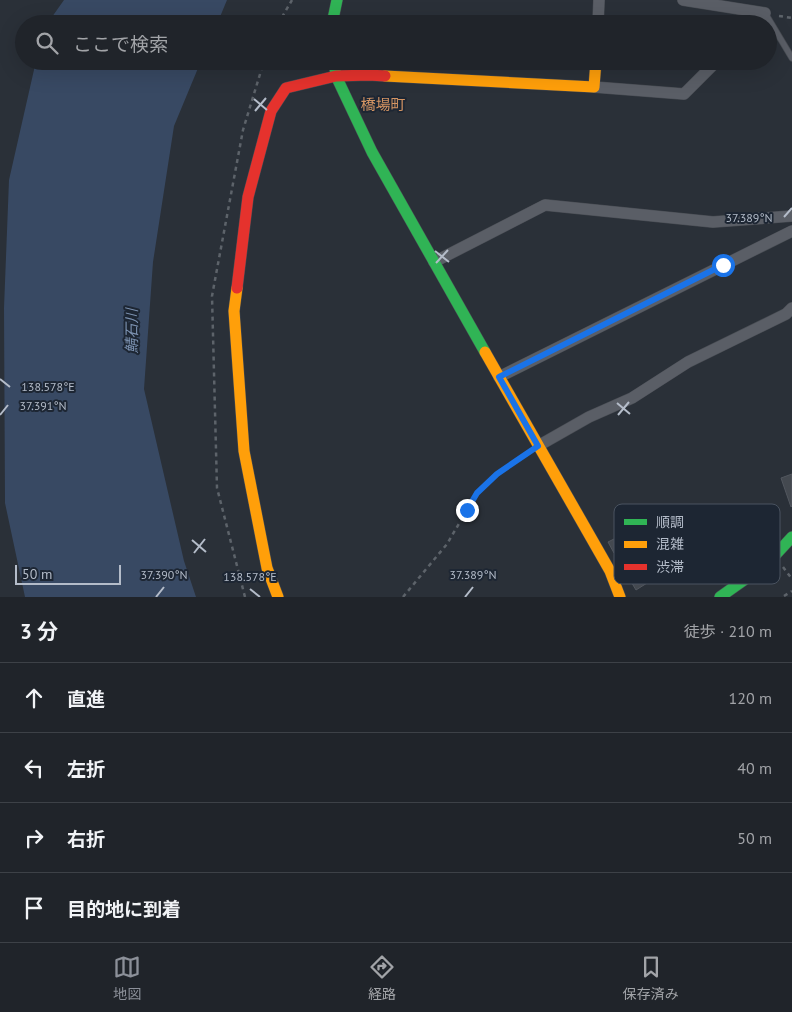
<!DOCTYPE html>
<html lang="ja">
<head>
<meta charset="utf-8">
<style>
	body { margin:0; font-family:"PT Sans","Noto Sans JP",sans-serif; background:#282c32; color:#f1f3f6 }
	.scale { position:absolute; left:15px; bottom:12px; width:106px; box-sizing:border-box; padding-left:5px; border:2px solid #b4bcc9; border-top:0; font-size:14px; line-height:18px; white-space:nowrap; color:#b4bcc9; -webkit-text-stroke:4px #1d2633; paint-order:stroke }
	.stop { position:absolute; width:15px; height:15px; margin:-11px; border:4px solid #1a73e8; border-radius:50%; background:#fff }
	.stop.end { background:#1a73e8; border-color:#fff; box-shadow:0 1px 5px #0008 }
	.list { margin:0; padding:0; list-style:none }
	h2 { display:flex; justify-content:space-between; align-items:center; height:65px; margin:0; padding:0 20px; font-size:21px }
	h2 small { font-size:16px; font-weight:400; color:#a2a4a8 }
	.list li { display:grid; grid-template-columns:32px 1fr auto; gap:15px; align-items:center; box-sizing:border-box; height:70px; padding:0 20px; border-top:1px solid #3d4147 }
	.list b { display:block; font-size:19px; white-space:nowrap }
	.list em { font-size:16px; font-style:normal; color:#a2a4a8 }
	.icon { flex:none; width:28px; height:28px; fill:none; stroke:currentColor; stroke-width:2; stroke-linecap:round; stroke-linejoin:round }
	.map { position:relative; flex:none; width:792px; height:597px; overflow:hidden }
	.search { position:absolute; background:#20242a; box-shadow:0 5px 20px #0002; left:15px; right:15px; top:15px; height:55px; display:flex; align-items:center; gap:12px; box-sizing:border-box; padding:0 18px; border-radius:28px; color:#a2a4a8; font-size:19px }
	.sheet { height:345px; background:#20242a }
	nav { display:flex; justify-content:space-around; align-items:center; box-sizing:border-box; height:70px; border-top:1px solid #3d4147; background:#20242a; font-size:14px; color:#a2a4a8 }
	nav a { display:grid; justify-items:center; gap:2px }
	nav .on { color:#8c9099 }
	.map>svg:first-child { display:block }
</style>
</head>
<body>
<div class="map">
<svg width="792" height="597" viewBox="0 0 792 597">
	<rect width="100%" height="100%" fill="#2a3038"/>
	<path fill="#384963" d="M64 0H227L217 24H47Z
		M36 61H201L174 126 153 262 144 389 184 561 196 597H25L5 503 4 308 9 180Z"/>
	<path fill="#444950" stroke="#52575f" d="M792 474V506L791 507 781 478Z
		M620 536 626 546 614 553 608 542Z
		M639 551 655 578 636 590 620 563Z"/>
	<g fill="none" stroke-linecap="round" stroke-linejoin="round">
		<defs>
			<path id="lane" d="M765 13 792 58"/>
			<path id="street" d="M683 0 765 13
				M598 24 599 0
				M754 24 765 13
				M594 87 684 94 717 61
				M434 262 545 205 713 222 792 216
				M499 377 792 231
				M538 446 589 417 632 398 688 362 786 314 792 308"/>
			<path id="fast" d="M332 24 337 0
				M334 61 336 76 372 152 485 352
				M720 597 768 563 792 537"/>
			<path id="slow" d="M385 76 594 87 596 61
				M237 288 234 311 244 451 267 568 278 597
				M485 352 610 571 620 597"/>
			<path id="jam" d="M237 288 248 197 271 111 286 88 336 76 369 75 385 76"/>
		</defs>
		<use href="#lane" stroke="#484c53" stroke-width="7"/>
		<use href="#street" stroke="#484c53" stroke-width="12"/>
		<use href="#fast" stroke="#484c53" stroke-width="12"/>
		<use href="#slow" stroke="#484c53" stroke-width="12"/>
		<use href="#jam" stroke="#484c53" stroke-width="12"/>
		<path stroke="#5d636a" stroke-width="2.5" stroke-dasharray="4 4" stroke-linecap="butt" d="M779 16 792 18
			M278 24 292 0
			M783 567 792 579
			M784 596 792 591
			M245 597 217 488 212 296 243 130 264 61
			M403 597 447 544 477 493 497 474 527 454"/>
		<use href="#lane" stroke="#5a5e66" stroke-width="5.5"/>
		<use href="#street" stroke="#5a5e66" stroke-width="11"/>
		<use href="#fast" stroke="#30b455" stroke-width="11"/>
		<use href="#slow" stroke="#ff9f0a" stroke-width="11"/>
		<use href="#jam" stroke="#e5322d" stroke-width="11"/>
	</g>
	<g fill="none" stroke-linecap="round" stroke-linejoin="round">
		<path stroke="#1a73e8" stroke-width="6" d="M467 510 477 493 497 474 538 446 499 377 723 265"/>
	</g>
	<path fill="none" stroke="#b4bcc9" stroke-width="2" d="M254 99 267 110M255 111 266 98M784 217 792 208M435 251 449 262M436 263 448 250M0 379 10 387M617 403 630 414M0 415 8 405M618 415 629 402M192 540 206 552M194 553 205 539M250 589 260 597M156 597 164 587M465 597 473 587"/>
	<g text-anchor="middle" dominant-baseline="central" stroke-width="4" stroke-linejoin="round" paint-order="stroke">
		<g font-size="15" fill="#d59563" stroke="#1d2633">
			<text x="383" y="104">橋場町</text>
		</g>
		<g font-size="15" font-style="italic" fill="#7c92b1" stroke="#1d2633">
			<text transform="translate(131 331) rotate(-90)">鯖石川</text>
		</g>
	</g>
	<rect x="614" y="504" width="166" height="80" rx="8" fill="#1d2633" stroke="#4a5360" stroke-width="1"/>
	<rect x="624" y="519" width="23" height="6" fill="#30b455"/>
	<rect x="624" y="541" width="23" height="7" fill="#ff9f0a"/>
	<rect x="624" y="564" width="23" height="6" fill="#e5322d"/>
	<g font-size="14" fill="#b4bcc9">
		<text x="656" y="527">順調</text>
		<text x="656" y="549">混雑</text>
		<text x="656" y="572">渋滞</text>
	</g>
	<g font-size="12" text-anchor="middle" fill="#b4bcc9" stroke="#1d2633" stroke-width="4" stroke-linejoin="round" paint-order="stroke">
		<text x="749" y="222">37.389°N</text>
		<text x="48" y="391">138.578°E</text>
		<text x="43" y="410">37.391°N</text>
		<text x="164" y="579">37.390°N</text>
		<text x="473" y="579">37.389°N</text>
		<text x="250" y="581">138.578°E</text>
	</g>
</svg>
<div class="scale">50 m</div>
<div class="stop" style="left:723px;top:265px"></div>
<div class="stop end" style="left:467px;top:510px"></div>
<div class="search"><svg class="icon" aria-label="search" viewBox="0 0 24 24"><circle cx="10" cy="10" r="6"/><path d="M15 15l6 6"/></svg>ここで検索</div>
</div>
<section class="sheet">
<h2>3 分<small>徒歩 · 210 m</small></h2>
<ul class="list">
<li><svg class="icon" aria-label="ahead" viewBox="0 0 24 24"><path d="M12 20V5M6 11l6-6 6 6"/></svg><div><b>直進</b></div><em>120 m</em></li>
<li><svg class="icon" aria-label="left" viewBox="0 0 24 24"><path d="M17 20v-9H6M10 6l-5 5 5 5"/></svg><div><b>左折</b></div><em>40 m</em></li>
<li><svg class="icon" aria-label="right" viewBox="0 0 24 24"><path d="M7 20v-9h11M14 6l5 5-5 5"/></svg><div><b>右折</b></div><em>50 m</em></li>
<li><svg class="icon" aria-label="arrive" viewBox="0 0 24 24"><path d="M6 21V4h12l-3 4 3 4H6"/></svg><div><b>目的地に到着</b></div></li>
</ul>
</section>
<nav>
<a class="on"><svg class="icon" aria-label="map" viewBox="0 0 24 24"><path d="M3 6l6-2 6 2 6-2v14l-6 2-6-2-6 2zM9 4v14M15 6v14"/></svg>地図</a>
<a><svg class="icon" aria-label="directions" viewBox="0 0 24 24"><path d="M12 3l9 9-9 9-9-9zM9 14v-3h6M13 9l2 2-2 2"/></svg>経路</a>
<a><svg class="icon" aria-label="saved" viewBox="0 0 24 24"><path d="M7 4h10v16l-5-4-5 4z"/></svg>保存済み</a>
</nav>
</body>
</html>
